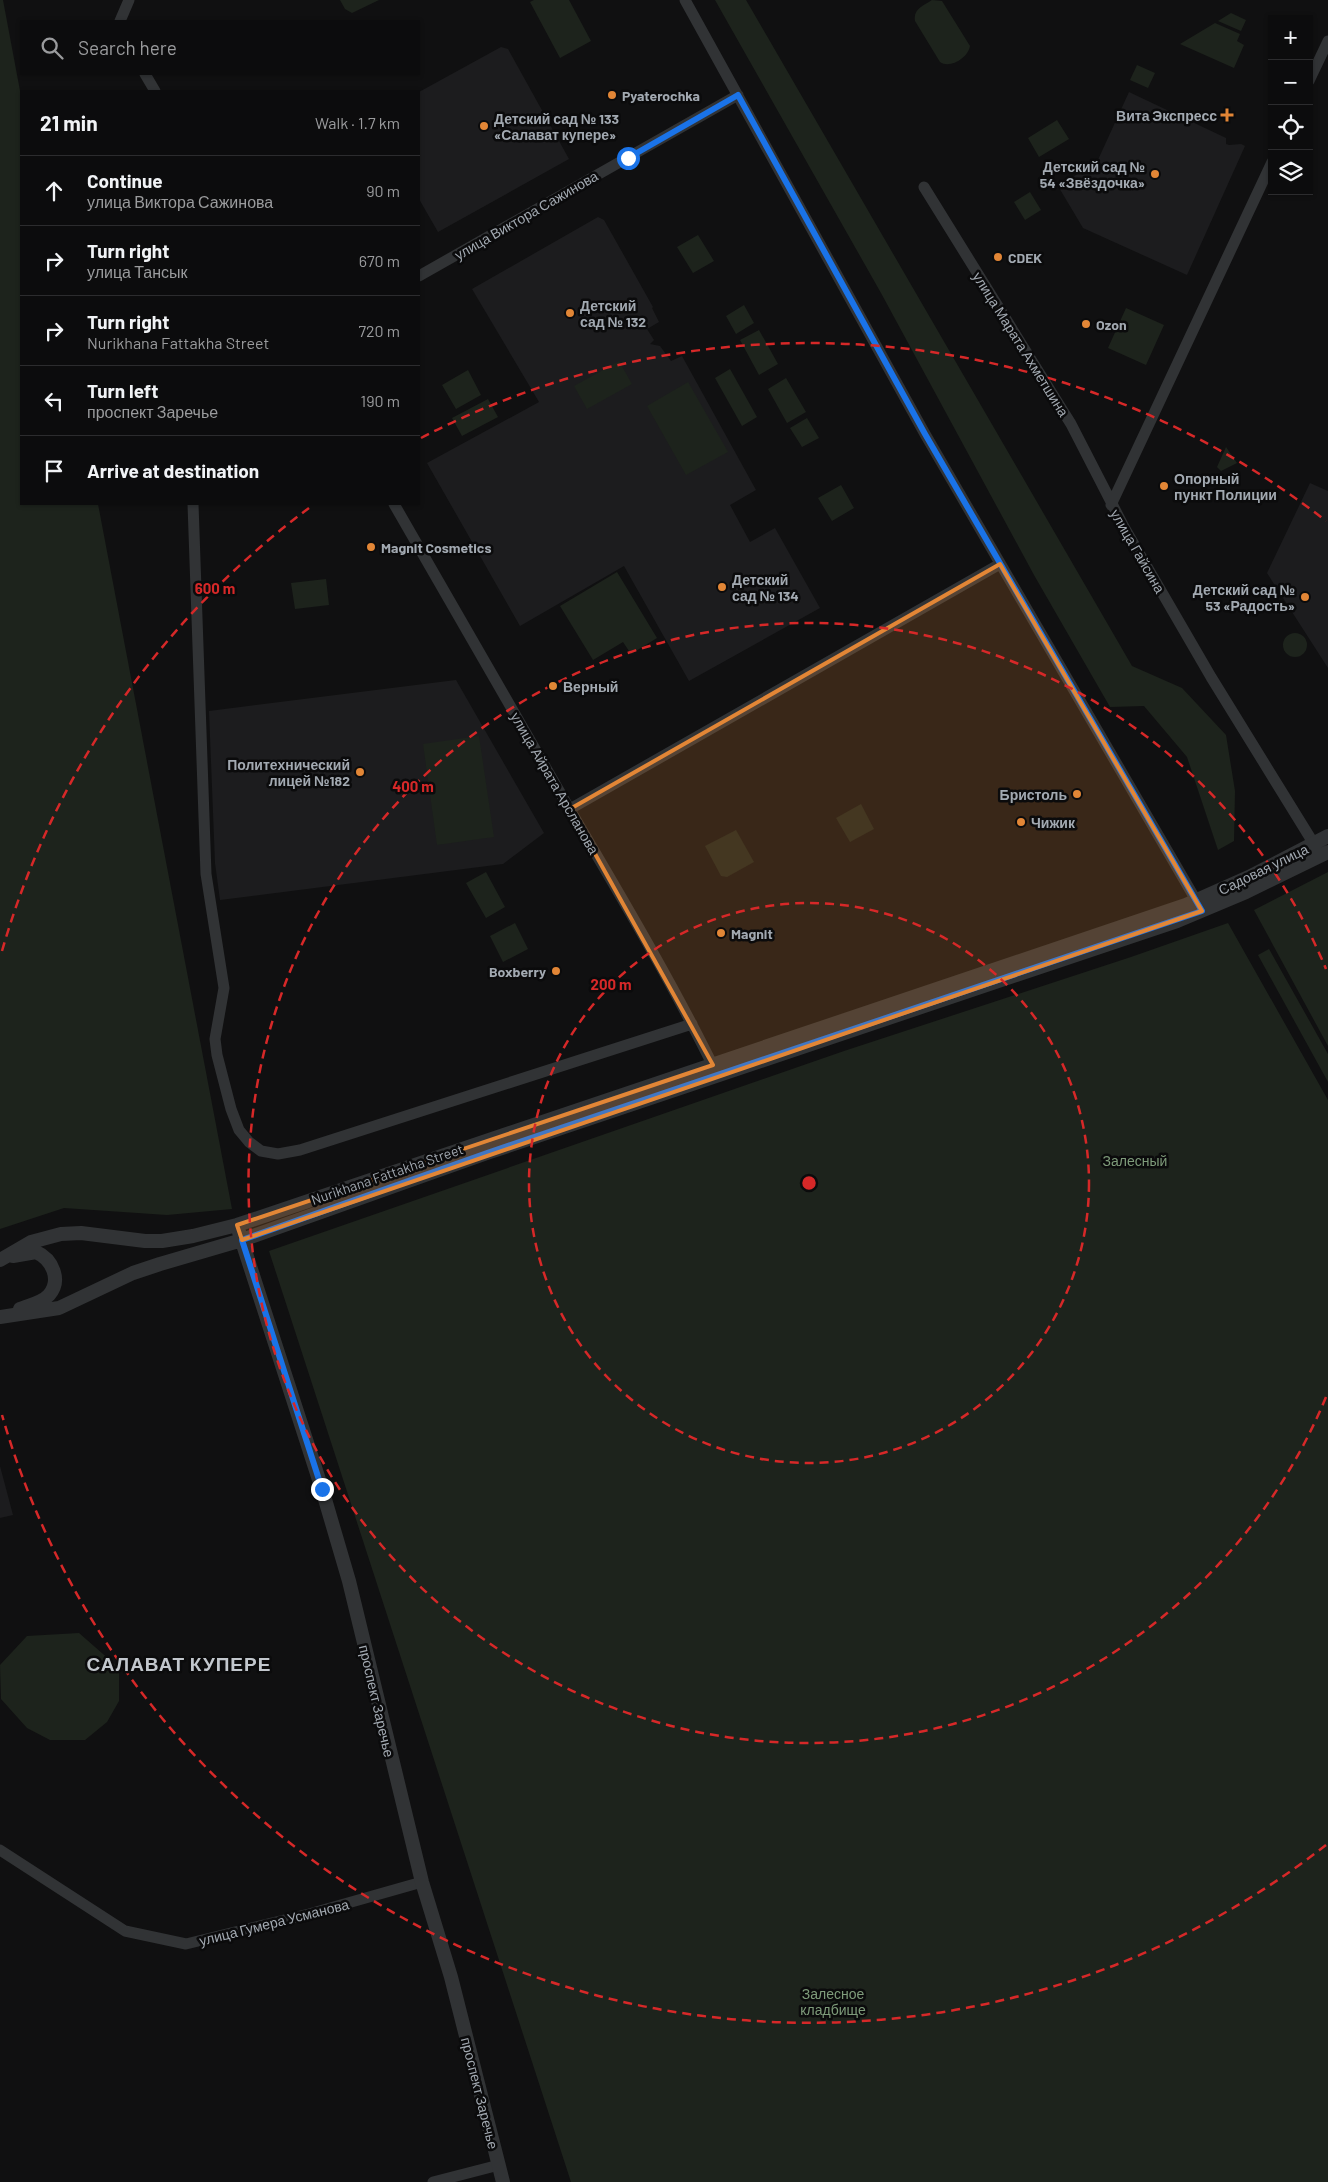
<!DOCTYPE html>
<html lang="en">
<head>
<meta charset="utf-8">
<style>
	body { margin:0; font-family:Barlow,sans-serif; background:#1a1a1b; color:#f1f3f6 }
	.controls { position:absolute; right:15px; top:15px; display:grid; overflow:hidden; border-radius:0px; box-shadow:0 1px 4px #0004 }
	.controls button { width:45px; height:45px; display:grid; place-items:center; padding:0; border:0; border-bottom:1px solid #2c2c2e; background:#0c0c0d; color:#f1f3f6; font:25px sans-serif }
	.stop { position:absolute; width:15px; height:15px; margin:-11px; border:4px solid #1a73e8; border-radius:50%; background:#fff }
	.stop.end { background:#1a73e8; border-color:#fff; box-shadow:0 1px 5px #0008 }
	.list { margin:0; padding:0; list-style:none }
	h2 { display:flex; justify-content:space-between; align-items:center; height:65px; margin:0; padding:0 20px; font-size:21px }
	h2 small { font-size:16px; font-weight:400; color:#9a9b9d }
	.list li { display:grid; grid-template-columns:32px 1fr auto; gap:15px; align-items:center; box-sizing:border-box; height:70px; padding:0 20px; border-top:1px solid #2c2c2e }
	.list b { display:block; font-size:19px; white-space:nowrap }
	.list p { margin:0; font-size:16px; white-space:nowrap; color:#9a9b9d }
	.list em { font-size:16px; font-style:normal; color:#9a9b9d }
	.icon { flex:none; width:28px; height:28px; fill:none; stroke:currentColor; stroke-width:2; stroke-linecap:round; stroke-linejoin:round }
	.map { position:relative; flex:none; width:1328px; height:2182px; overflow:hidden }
	.search { position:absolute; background:#0c0c0d; box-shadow:0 1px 4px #0004; left:20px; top:20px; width:400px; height:55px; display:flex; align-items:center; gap:12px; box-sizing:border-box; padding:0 18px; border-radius:0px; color:#9a9b9d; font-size:19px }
	.panel { position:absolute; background:#0c0c0d; box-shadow:0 1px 4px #0004; left:20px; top:90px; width:400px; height:415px; border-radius:0px }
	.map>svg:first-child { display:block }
</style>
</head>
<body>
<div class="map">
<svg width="1328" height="2182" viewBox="0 0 1328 2182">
	<rect width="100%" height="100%" fill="#101011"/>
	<path fill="#1c1c1e" d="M501 47 508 49 569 159 438 232 419 199V92Z
		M1129 92 1226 138V144L1229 145 1241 144 1245 146 1187 275 1083 228 1058 186 1097 162Z
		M598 217 604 220 653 307 652 308 659 322 647 329 654 340 650 344 660 346 671 361 682 356 756 490 730 505 750 542 775 528 820 608 689 681 624 566 520 626 427 463 539 402 472 289Z
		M1310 483 1328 491V668L1267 573Z
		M456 680 544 833 503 864 220 900 215 863 209 711Z
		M0 1466 13 1515 0 1518Z"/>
	<path fill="#1d231c" d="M0 0H3L21 96V504H98L232 1209 167 1215 64 1208 0 1229Z
		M340 0H379L352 13 345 9Z
		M534 0H569L591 41 560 58 530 2Z
		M715 0H746L1132 666 1182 688 1226 735 1235 791 1234 841 1218 850 1187 757 1144 706 1110 707 1034 575 881 293Z
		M932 0 942 1 970 46C968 58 950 69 940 62L915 21C913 9 923 6 932 0Z
		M1231 13 1246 20 1241 31 1218 21Z
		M1215 23 1240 34 1237 41 1244 45 1234 68 1180 44Z
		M1137 65 1155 73 1148 88 1130 80Z
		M1057 120 1069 139 1039 157 1028 138Z
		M1030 192 1041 210 1025 220 1014 202Z
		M698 235 714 261 693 273 677 247Z
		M744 305 754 323 736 334 726 316Z
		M1126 308 1164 325 1146 365 1108 348Z
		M759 330 778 364 759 375 740 340Z
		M619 361 632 384 587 409 574 386Z
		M730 369 757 417 742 426 715 378Z
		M468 370 481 395 456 409 442 385Z
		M786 378 806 412 787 423 768 389Z
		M688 382 728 452 686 475 647 406Z
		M488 399 498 417 462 436 452 418Z
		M807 418 819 438 802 447 790 428Z
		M1226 447 1237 463 1221 471 1217 467Z
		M841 485 854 508 832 521 818 498Z
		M617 572 657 638 631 654 623 642 593 660 560 606Z
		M326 579 329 605 295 609 291 583Z
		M1283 645a12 12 0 1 1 24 0a12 12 0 1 1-24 0Z
		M479 736 494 837 437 845 423 744Z
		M861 804 874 829 850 842 836 818Z
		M736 830 754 862 727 877 721 876 705 846Z
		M486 872 505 907 486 918 466 883Z
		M1328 872V1046L1254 910Z
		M515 923 528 949 503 962 490 936Z
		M1228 923 1328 1100V2182H571L269 1251 844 1051 1131 957Z
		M1269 949 1328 1054V1082L1258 955Z
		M79 1633 119 1668V1701L107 1722 85 1740H50L27 1728 1 1699 0 1665 27 1636Z"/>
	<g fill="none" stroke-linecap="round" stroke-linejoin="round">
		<path stroke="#313335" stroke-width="11" d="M685 0 925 434 1200 907
			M120 21 129 0
			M145 74 155 91
			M1309 81 1328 41
			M924 187 1071 424 1124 527 1211 677 1314 844
			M419 276 738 95
			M193 504 206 874 224 988 215 1039 217 1055 231 1109 239 1130 249 1142 261 1151 278 1154 300 1150 692 1024
			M394 504C452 606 511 707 569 808 620 895 672 982 716 1072
			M1111 505 1272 162
			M570 809 1000 564
			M0 1850 125 1931 186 1944 309 1914 422 1882
			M433 2182 499 2165"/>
		<path stroke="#313335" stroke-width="14" d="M239 1232 322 1489 349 1581 422 1882 451 1977 503 2182
			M13 1256 36 1252C52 1259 62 1280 49 1295 42 1303 29 1305 20 1309
			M0 1260 31 1242 61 1234 81 1233 145 1241H162L193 1236 237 1225 1186 905 1249 877 1328 836
			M0 1317 59 1308 133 1273 160 1264 242 1240 487 1153 1177 921 1246 892 1328 852"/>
	</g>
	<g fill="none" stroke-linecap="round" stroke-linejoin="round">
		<path stroke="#1a73e8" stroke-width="6" d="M322 1489 242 1240 487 1153 1202 911 925 434 738 95 628 158"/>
	</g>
	<path fill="#e28636" fill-opacity="0.2" stroke="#e28636" stroke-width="4" stroke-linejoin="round" d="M1000 564 1202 911 242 1240 237 1225 713 1065 570 809Z"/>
	<g fill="none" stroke="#d62828" stroke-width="2.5" stroke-dasharray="9 6">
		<circle cx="809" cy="1183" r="280"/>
		<path d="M1326 1397A560 560 0 1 1 1326 969"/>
		<path d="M1326 1845A840 840 0 0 1 2 1415M2 951A840 840 0 0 1 309 508M421 438A840 840 0 0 1 1326 521"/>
	</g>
	<g fill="#e28636" stroke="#0b0b0c" stroke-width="2">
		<circle cx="612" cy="95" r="5"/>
		<path d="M1224.5 107.5h5v5h5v5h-5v5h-5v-5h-5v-5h5z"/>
		<circle cx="484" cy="126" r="5"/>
		<circle cx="1155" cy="174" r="5"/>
		<circle cx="998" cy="257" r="5"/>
		<circle cx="570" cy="313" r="5"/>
		<circle cx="1086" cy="324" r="5"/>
		<circle cx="1164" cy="486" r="5"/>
		<circle cx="371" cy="547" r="5"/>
		<circle cx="722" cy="587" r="5"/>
		<circle cx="1305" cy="597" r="5"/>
		<circle cx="553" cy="686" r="5"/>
		<circle cx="360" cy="772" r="5"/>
		<circle cx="1077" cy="794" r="5"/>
		<circle cx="1021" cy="822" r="5"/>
		<circle cx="721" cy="933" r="5"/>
		<circle cx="556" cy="971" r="5"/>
	</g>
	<g text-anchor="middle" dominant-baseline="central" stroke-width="5" stroke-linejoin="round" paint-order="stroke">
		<g font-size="14" font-weight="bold" fill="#a2a9b1" stroke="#0b0b0c" text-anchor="start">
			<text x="622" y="95">Pyaterochka</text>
			<text x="1217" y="115" text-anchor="end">Вита Экспресс</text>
			<text x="494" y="118">Детский сад № 133<tspan x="494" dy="16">«Салават купере»</tspan></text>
			<text x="1145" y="166" text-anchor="end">Детский сад №<tspan x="1145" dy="16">54 «Звёздочка»</tspan></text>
			<text x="1008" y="257">CDEK</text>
			<text x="580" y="305">Детский<tspan x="580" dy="16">сад № 132</tspan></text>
			<text x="1096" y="324">Ozon</text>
			<text x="1174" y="478">Опорный<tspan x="1174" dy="16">пункт Полиции</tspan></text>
			<text x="381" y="547">Magnit Cosmetics</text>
			<text x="732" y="579">Детский<tspan x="732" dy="16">сад № 134</tspan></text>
			<text x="1295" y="589" text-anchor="end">Детский сад №<tspan x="1295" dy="16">53 «Радость»</tspan></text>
			<text x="563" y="686">Верный</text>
			<text x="350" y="764" text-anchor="end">Политехнический<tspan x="350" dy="16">лицей №182</tspan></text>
			<text x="1067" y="794" text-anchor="end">Бристоль</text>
			<text x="1031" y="822">Чижик</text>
			<text x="731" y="933">Magnit</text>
			<text x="546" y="971" text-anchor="end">Boxberry</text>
		</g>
		<g font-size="14" fill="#a2a9b1" stroke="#0b0b0c">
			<text transform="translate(526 215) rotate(-30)">улица Виктора Сажинова</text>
			<text transform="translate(1021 344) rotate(58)">улица Марата Ахметшина</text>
			<text transform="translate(1138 551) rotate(60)">улица Гайсина</text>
			<text transform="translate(555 783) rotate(60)">улица Айрата Арсланова</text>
			<text transform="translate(1263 869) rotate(-26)">Садовая улица</text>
			<text transform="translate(387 1174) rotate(-19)">Nurikhana Fattakha Street</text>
			<text transform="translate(377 1701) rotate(77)">проспект Заречье</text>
			<text transform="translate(274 1922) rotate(-14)">улица Гумера Усманова</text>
			<text transform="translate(480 2093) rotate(76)">проспект Заречье</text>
		</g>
		<g font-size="14" fill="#7e9b7a" stroke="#0b0b0c">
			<text x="1135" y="1160">Залесный</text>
			<text x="833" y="1993">Залесное<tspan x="833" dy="16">кладбище</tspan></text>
		</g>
		<g font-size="19" font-weight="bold" letter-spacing="1" fill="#c2c7cd" stroke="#0b0b0c">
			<text x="179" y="1663">САЛАВАТ КУПЕРЕ</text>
		</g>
	</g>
	<circle cx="809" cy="1183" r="8" fill="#d62828" stroke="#0b0b0c" stroke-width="2.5"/>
	<g font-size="15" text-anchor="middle" font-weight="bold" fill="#d62828" stroke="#0b0b0c" stroke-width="5" stroke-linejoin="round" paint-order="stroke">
		<text x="215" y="594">600 m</text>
		<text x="413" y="792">400 m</text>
		<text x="611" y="990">200 m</text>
	</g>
</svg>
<div class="controls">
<button>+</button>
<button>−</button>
<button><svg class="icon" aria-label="locate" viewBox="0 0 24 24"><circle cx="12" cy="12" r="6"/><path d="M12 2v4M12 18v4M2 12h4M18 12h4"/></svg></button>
<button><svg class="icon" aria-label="layers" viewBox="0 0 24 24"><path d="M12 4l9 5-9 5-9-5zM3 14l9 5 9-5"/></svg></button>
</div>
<div class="stop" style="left:628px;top:158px"></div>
<div class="stop end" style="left:322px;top:1489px"></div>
<div class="search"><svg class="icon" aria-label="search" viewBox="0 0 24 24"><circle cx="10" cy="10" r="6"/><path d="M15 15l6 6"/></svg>Search here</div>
<section class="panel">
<h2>21 min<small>Walk · 1.7 km</small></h2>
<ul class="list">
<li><svg class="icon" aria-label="ahead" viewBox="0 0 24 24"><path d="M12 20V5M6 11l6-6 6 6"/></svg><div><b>Continue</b><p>улица Виктора Сажинова</p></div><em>90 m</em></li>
<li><svg class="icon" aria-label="right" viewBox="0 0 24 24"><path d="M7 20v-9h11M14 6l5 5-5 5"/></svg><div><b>Turn right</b><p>улица Тансык</p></div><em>670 m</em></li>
<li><svg class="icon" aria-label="right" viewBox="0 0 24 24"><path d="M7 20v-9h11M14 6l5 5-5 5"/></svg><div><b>Turn right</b><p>Nurikhana Fattakha Street</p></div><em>720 m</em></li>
<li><svg class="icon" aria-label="left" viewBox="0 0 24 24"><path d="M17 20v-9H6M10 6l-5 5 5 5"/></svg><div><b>Turn left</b><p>проспект Заречье</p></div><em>190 m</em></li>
<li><svg class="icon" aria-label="arrive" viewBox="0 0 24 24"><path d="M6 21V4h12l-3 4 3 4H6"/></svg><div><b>Arrive at destination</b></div></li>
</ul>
</section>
</div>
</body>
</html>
